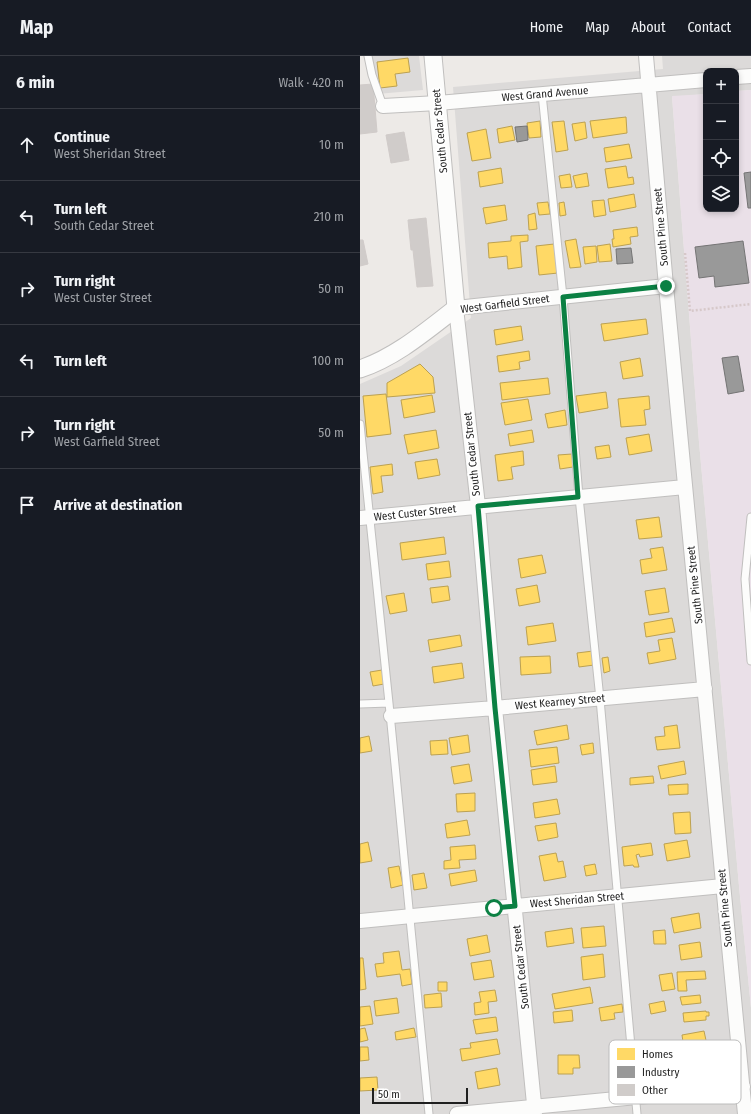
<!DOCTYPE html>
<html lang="en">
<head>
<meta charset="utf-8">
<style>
	body { margin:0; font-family:"Fira Sans Condensed",sans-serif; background:#20242c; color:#f1f3f6 }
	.controls { position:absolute; right:12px; top:12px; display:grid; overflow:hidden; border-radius:8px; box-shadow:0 2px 6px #0003 }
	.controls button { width:36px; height:36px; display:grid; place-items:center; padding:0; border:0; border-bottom:1px solid #363941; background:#171b24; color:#f1f3f6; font:20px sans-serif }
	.scale { position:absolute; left:12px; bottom:10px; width:96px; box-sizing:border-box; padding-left:4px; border:2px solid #1f1f1f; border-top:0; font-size:11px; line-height:14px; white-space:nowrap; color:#1f1f1f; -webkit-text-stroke:3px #fff; paint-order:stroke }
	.stop { position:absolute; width:12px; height:12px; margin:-9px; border:3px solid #0b8043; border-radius:50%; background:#fff }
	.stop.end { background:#0b8043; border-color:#fff; box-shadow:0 1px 4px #0008 }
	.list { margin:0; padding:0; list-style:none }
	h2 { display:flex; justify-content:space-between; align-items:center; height:52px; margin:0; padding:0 16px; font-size:17px }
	h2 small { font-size:13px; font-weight:400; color:#9ea1a6 }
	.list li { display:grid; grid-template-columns:26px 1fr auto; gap:12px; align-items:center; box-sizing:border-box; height:72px; padding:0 16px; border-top:1px solid #363941 }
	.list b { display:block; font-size:15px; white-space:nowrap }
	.list p { margin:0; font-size:13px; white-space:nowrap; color:#9ea1a6 }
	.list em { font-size:13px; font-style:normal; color:#9ea1a6 }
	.icon { flex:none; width:22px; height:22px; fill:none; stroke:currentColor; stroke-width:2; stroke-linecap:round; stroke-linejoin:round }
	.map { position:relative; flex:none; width:391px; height:1058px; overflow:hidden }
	header { display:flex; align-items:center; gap:24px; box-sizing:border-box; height:56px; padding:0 20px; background:#171b24; border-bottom:1px solid #363941 }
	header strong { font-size:19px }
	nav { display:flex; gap:22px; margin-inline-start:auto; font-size:14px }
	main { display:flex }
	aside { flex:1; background:#171b24 }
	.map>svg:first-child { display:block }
</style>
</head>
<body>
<header>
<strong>Map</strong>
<nav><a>Home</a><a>Map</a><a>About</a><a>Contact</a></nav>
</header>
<main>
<aside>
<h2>6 min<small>Walk · 420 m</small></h2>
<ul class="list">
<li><svg class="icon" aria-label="ahead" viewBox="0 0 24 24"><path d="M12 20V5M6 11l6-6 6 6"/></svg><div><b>Continue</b><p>West Sheridan Street</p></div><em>10 m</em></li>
<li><svg class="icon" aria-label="left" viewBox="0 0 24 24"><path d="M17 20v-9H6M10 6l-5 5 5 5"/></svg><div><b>Turn left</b><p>South Cedar Street</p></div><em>210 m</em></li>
<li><svg class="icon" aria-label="right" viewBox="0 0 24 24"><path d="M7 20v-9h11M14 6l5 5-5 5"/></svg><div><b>Turn right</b><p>West Custer Street</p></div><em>50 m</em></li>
<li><svg class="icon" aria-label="left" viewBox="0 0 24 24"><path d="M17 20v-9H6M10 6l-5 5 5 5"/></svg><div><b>Turn left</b></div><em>100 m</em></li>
<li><svg class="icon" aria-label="right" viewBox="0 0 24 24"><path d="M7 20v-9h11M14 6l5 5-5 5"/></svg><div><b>Turn right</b><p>West Garfield Street</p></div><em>50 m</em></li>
<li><svg class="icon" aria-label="arrive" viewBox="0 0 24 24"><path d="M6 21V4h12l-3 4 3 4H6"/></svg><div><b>Arrive at destination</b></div></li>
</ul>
</aside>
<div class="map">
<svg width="391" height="1058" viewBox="0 0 391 1058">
	<rect width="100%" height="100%" fill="#edeae7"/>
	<path fill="#dcdad9" d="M10 0H59L63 34 17 38Z
		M302 0H391V34L376 35V15H346V38L312 41 339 386 379 830 391 952V1058H0V328L41 310 111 262 93 31 303 13Z"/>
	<path fill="#eae0e8" d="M391 34V952L379 830 339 386 312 40 346 38V153H376V35Z"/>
	<path fill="#ffd966" stroke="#bca151" d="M48 2 50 16 35 18 37 30 20 32 17 6Z
		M266 61 267 77 233 82 230 65Z
		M180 65 181 81 169 82 167 67Z
		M204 65 208 94 196 96 192 66Z
		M225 66 227 82 215 85 212 68Z
		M152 70 155 84 139 87 137 73Z
		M126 73 131 102 112 105 107 77Z
		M269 88 272 102 246 106 244 92Z
		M266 110 268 122 273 121 274 128 248 132 245 113Z
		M141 112 143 127 120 131 118 116Z
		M227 117 229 130 216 132 213 120Z
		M210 118 212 131 201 132 199 120Z
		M274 138 276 151 250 156 248 143Z
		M244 144 246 159 234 161 232 145Z
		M188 146 190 158 179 159 177 147Z
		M204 146 206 159 200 160 199 147Z
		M145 149 147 164 126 168 123 152Z
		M175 157 177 173 169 174 168 159Z
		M277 171 278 180 270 181 271 188 253 191 252 183H254L253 174Z
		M168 179V185L160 186 162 211 148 213 147 200 129 202 128 187 151 185V180Z
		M216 183 221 211 210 212 205 185Z
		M194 188 198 217 179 219 176 190Z
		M250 188 252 205 239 206 237 190Z
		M236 190 237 206 225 208 223 191Z
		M286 263 288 278 244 285 241 268Z
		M161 270 163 284 136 289 134 274Z
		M169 295 170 304 159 306 160 313 139 316 137 300Z
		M280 302 283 320 263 323 260 306Z
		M60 308 73 321 75 337 27 341V327Z
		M188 322 190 338 142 344 140 327Z
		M246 336 248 352 219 357 216 340Z
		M26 338 31 378 7 381 3 340Z
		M72 339 75 356 44 362 41 344Z
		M289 340 290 353 284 354 286 369 261 371 258 343Z
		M168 343 172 364 145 369 141 347Z
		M205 354 207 369 188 372 185 358Z
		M76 374 79 392 48 398 44 379Z
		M172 374 174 386 150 390 148 378Z
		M289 378 292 395 269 399 266 382Z
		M249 389 251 401 237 403 235 391Z
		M163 395 164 409 151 411 153 423 138 425 135 399Z
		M212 398 213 411 200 413 198 399Z
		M77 403 80 419 58 423 55 406Z
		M32 408 33 419 21 420 23 436 13 438 10 411Z
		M299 461 302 481 279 483 276 464Z
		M84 481 86 498 42 504 40 487Z
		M303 491 307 514 282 518 280 504 292 502 290 493Z
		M182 499 186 517 161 522 158 503Z
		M89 505 91 521 68 524 66 508Z
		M177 529 180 546 159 550 156 533Z
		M88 530 90 544 72 547 70 532Z
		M305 532 309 556 289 559 285 535Z
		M44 537 47 555 30 558 26 540Z
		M312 562 315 576 286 581 284 567Z
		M193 567 196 585 168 589 166 571Z
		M100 579 102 590 70 596 68 584Z
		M312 582 316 603 289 608 287 597 300 595 298 584Z
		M233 595 234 609 219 611 217 597Z
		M190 600 191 617 161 619 160 601Z
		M248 601 250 615 244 617 242 602Z
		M102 607 104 622 74 627 72 611Z
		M22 614 24 628 13 630 10 616Z
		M207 669 209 683 177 689 174 675Z
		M317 669 320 692 297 694 295 681 305 680 304 671Z
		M108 679 110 696 92 699 89 682Z
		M9 680 12 695 0 697V682Z
		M87 684 88 698 71 699 70 685Z
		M233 687 234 697 222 699 220 689Z
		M197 691 199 707 171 711 169 694Z
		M324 705 326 718 301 723 298 710Z
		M109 708 112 725 94 728 91 711Z
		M195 710 197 726 173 729 171 714Z
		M293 720 294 727 270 729V722Z
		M328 728V738L309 739 308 729Z
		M115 737V755L97 756 96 738Z
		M197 743 200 758 175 762 173 747Z
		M330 756 331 777 315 778 313 757Z
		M107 764 110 779 87 782 85 768Z
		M196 767 198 781 178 785 175 770Z
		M327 784 330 801 307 805 304 788Z
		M8 786 12 805 0 807V788Z
		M291 787 293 799 280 801 279 798 276 799 279 811H274L273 809 264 810 262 791Z
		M115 789 116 803 99 804 100 812 84 813V805L91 804 90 791Z
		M196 797 198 806 203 805 206 821 184 825 179 800Z
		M235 808 237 818 226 820 224 810Z
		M39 810 43 829 31 832 28 812Z
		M115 814 117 825 91 830 89 818Z
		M64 817 67 832 54 834 52 819Z
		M339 857 341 872 314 877 311 862Z
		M244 870 246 890 223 892 221 872Z
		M212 872 214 887 187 891 185 876Z
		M305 874 306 888H294L293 875Z
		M127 879 130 896 110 900 107 883Z
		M340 886 342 901 321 904 319 889Z
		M39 895 42 914 50 913 52 928 42 930 40 918 17 921 15 908 24 907 23 897Z
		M243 898 245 921 223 924 221 901Z
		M0 902H3L6 933 0 934Z
		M131 904 134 921 114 924 111 907Z
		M345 915 346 923 326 924 327 935H318L317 916Z
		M312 917 315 933 302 935 299 919Z
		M78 926H87V935H78Z
		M230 931 233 947 195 953 192 938Z
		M135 934 137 945 128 946 129 957 115 959 114 947 121 946 119 936Z
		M81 937 82 951 65 952 64 939Z
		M340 939 341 947 322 949 320 941Z
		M37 942 39 957 16 960 14 945Z
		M304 945 306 955 291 958 289 948Z
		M262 948 263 956 254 957 255 963 241 965 239 952Z
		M10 950 13 968 0 970V951Z
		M212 954 213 965 194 967 193 956Z
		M346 955V956H349V960H346V964L324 966 323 957Z
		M136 961 138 975 116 978 113 964Z
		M5 972 8 984 0 986V973Z
		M54 972 56 981 36 984 35 976Z
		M344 975 347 989 324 993 322 979Z
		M137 983 140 998 102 1005 100 993 111 992 110 987Z
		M0 991H8L9 1004 0 1005Z
		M198 999H219L220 1012H213V1018H198Z
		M137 1012 140 1029 118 1033 115 1016Z
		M17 1021 18 1034 0 1035V1022Z"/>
	<path fill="#999" stroke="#747474" d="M167 70 168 84 157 86 155 71Z
		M391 116V152H388L384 117Z
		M383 185 389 227 355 231 354 220 339 222 335 191Z
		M271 192 273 207 257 208 256 193Z
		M378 300 384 335 368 338 362 302Z"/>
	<path fill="#d0ccca" stroke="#d0cbc9" d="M13 28 17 76 0 78V29Z
		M44 76 49 104 31 107 26 79Z
		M66 162 73 230 57 231 53 194H51L48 164Z
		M0 184H3L8 208 0 210Z"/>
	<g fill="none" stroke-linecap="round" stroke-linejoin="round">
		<defs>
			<path id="service" d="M8 0 12 19 23 50
				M182 38 203 241 219 441 240 643 277 1058
				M0 368 29 647 69 1058
				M391 461 385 523 391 605
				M0 648 29 647"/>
			<path id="minor" d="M286 0 306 230 385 1058
				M376 21 391 20
				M23 50 78 47 346 24
				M0 462 325 431
				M31 660 135 652 345 633
				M0 865 363 830
				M97 1058 383 1031
				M175 1058 135 652 118 450 96 252 306 230"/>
			<path id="tertiary" d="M0 313C36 301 66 275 96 252L73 0"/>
		</defs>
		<use href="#service" stroke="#c0bfbe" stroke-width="9"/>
		<use href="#minor" stroke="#c0bfbe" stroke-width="16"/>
		<use href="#tertiary" stroke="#c0bfbe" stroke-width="19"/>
		<path stroke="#d6c8c9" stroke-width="2.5" stroke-dasharray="2 2" stroke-linecap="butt" d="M325 197 330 255 391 248"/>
		<use href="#service" stroke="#fcfcfb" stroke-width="7"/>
		<use href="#minor" stroke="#fcfcfb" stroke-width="14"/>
		<use href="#tertiary" stroke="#fcfcfb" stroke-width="17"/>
	</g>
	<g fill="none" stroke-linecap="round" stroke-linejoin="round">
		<path stroke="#0b8043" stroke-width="5" d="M134 852 155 850 135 652 118 450 218 441 203 241 306 230"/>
	</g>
	<g text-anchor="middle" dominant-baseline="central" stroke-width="4" stroke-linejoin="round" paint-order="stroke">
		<g font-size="11" fill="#1f1f1f" stroke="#fff">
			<text transform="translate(185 38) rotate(-5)">West Grand Avenue</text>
			<text transform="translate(80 75) rotate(-95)">South Cedar Street</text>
			<text transform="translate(301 171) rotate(-95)">South Pine Street</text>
			<text transform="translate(145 248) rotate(-7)">West Garfield Street</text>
			<text transform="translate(112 398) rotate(-96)">South Cedar Street</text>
			<text transform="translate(55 457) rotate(-6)">West Custer Street</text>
			<text transform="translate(335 529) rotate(-96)">South Pine Street</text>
			<text transform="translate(200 646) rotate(-5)">West Kearney Street</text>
			<text transform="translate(217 844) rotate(-5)">West Sheridan Street</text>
			<text transform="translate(365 852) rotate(-95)">South Pine Street</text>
			<text transform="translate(161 911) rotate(-96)">South Cedar Street</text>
		</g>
	</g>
	<rect x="249" y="984" width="132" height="64" rx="6" fill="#fff" stroke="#bcbcbc" stroke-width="1"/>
	<rect x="257" y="992" width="18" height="12" fill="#ffd966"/>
	<rect x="257" y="1010" width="18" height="12" fill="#999"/>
	<rect x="257" y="1028" width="18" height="12" fill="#d0ccca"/>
	<g font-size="11" fill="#1f1f1f">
		<text x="282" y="1002">Homes</text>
		<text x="282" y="1020">Industry</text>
		<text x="282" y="1038">Other</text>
	</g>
</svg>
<div class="controls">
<button>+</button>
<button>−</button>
<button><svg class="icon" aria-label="locate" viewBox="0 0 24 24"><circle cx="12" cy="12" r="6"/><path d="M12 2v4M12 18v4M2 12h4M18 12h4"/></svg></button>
<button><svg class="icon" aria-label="layers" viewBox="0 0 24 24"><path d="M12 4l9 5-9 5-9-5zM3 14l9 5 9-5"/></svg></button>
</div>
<div class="scale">50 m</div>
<div class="stop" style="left:134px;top:852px"></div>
<div class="stop end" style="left:306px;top:230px"></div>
</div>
</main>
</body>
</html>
